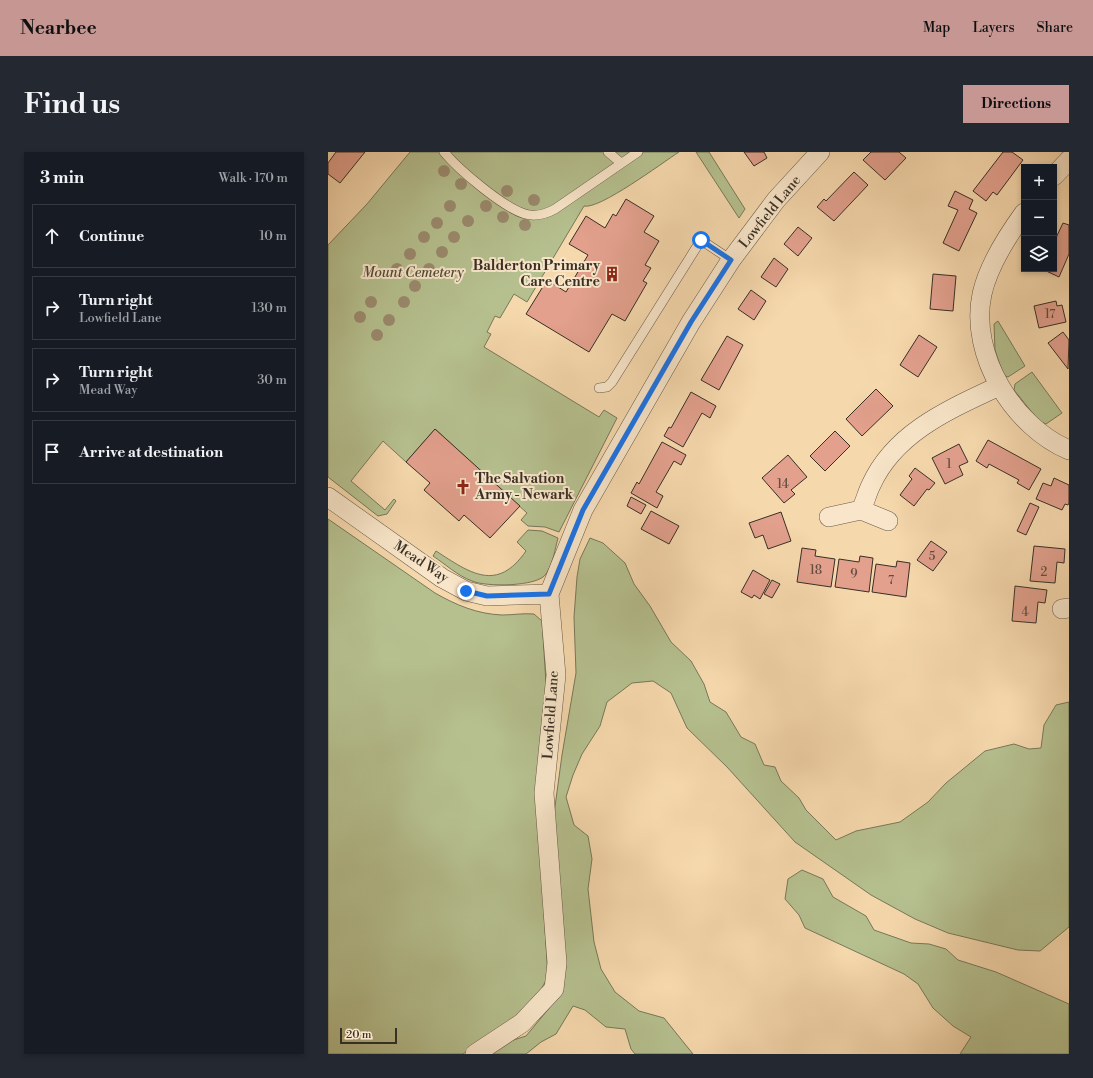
<!DOCTYPE html>
<html lang="en">
<head>
<meta charset="utf-8">
<style>
	body { margin:0; font-family:"Libre Bodoni",serif; background:#242831; color:#f1f3f6 }
	.controls { position:absolute; right:12px; top:12px; display:grid; overflow:hidden; border-radius:0px; box-shadow:0 2px 6px #0003 }
	.controls button { width:36px; height:36px; display:grid; place-items:center; padding:0; border:0; border-bottom:1px solid #363941; background:#171b24; color:#f1f3f6; font:20px sans-serif }
	.scale { position:absolute; left:12px; bottom:10px; width:57px; box-sizing:border-box; padding-left:4px; border:2px solid #382f25; border-top:0; font-size:11px; line-height:14px; white-space:nowrap; color:#382f25; -webkit-text-stroke:3px #f9e6ca; paint-order:stroke }
	.stop { position:absolute; width:12px; height:12px; margin:-9px; border:3px solid #1a73e8; border-radius:50%; background:#fff }
	.stop.end { background:#1a73e8; border-color:#fff; box-shadow:0 1px 4px #0008 }
	.list { margin:0; padding:0; list-style:none }
	h2 { display:flex; justify-content:space-between; align-items:center; height:52px; margin:0; padding:0 16px; font-size:17px }
	h2 small { font-size:13px; font-weight:400; color:#9ea1a6 }
	.list li { display:grid; grid-template-columns:26px 1fr auto; gap:12px; align-items:center; box-sizing:border-box; height:64px; margin:0 8px 8px; padding:0 8px; border:1px solid #363941; border-radius:0px }
	.list b { display:block; font-size:15px; white-space:nowrap }
	.list p { margin:0; font-size:13px; white-space:nowrap; color:#9ea1a6 }
	.list em { font-size:13px; font-style:normal; color:#9ea1a6 }
	.icon { flex:none; width:22px; height:22px; fill:none; stroke:currentColor; stroke-width:2; stroke-linecap:round; stroke-linejoin:round }
	.map { position:relative; flex:none; width:741px; height:902px; overflow:hidden; border-radius:0px }
	header { display:flex; align-items:center; gap:24px; box-sizing:border-box; height:56px; padding:0 20px; background:#c59692; color:#111 }
	header strong { font-size:19px }
	nav { display:flex; gap:22px; margin-inline-start:auto; font-size:14px }
	.intro { display:flex; align-items:center; justify-content:space-between; box-sizing:border-box; height:96px; padding:0 24px }
	h1 { margin:0; font-size:28px }
	.button { padding:10px 18px; border-radius:0px; background:#c59692; color:#111; font-size:14px; font-weight:700 }
	main { display:flex; gap:24px; padding:0 24px }
	aside { flex:1; background:#171b24; border-radius:0px; box-shadow:0 2px 6px #0003 }
	.map>svg:first-child { display:block }
</style>
</head>
<body>
<header>
<strong>Nearbee</strong>
<nav><a>Map</a><a>Layers</a><a>Share</a></nav>
</header>
<div class="intro"><h1>Find us</h1><a class="button">Directions</a></div>
<main>
<aside>
<h2>3 min<small>Walk · 170 m</small></h2>
<ul class="list">
<li><svg class="icon" aria-label="ahead" viewBox="0 0 24 24"><path d="M12 20V5M6 11l6-6 6 6"/></svg><div><b>Continue</b></div><em>10 m</em></li>
<li><svg class="icon" aria-label="right" viewBox="0 0 24 24"><path d="M7 20v-9h11M14 6l5 5-5 5"/></svg><div><b>Turn right</b><p>Lowfield Lane</p></div><em>130 m</em></li>
<li><svg class="icon" aria-label="right" viewBox="0 0 24 24"><path d="M7 20v-9h11M14 6l5 5-5 5"/></svg><div><b>Turn right</b><p>Mead Way</p></div><em>30 m</em></li>
<li><svg class="icon" aria-label="arrive" viewBox="0 0 24 24"><path d="M6 21V4h12l-3 4 3 4H6"/></svg><div><b>Arrive at destination</b></div></li>
</ul>
</aside>
<div class="map">
<svg width="741" height="902" viewBox="0 0 741 902">
	<rect width="100%" height="100%" fill="#f6d8ad"/>
	<filter id="stains"><feTurbulence type="fractalNoise" baseFrequency=".005" numOctaves="4"/><feColorMatrix values="0 0 0 0 .2 0 0 0 0 .09 0 0 0 0 .02 0 0 0 .5 -.17"/></filter>
	<radialGradient id="worn" r=".72"><stop offset=".6" stop-color="#630" stop-opacity="0"/><stop offset="1" stop-color="#630" stop-opacity=".3"/></radialGradient>
	<path fill="#b6c08f" stroke="#77785a" d="M82 0H351C334 11 271 58 256 54L199 150 186 142 172 166 167 164 159 180 163 182 156 195 271 265 276 258 289 266 231 380 217 375 200 374 193 368 199 361 107 277 78 310 55 289 23 329 57 358 66 347 68 349 59 362 50 364 0 325V93L39 52Z
		M368 0H381L417 57 411 66Z
		M670 169 697 214 680 225 675 223 667 198 666 172Z
		M704 220 734 261 718 272 711 269 686 238 687 232Z
		M0 367 107 441C128 453 149 462 174 463 185 463 195 461 206 462L214 469 219 547 209 647 220 825 208 846 181 871 135 902H0Z
		M200 378 214 379 230 386C227 397 225 412 218 422 210 435 157 435 144 429 130 424 117 412 105 404L108 399C142 421 169 441 198 399L189 390Z
		M262 386 275 391 297 411 306 432 322 454 343 490 363 509 376 532 382 550 398 560 413 585 427 592 436 613 447 615 453 629 471 646 478 658 508 688 528 679 572 670 600 650 618 631 657 599 686 592 701 597 713 596 716 573 728 553 741 550V775L712 799 690 798 620 781 587 767 543 743 467 690 399 615 359 576 343 541 325 529 304 531 279 550 272 574 254 602 245 623 238 645 246 673 260 684 264 707 260 737 266 790 273 817 287 840 311 859 336 866 365 902H307L303 897 297 877 278 875 257 858 245 854 228 882 213 890 198 902H162L179 890 198 884 233 842 226 662 234 603 248 521 246 465 249 425 252 407Z
		M474 718 495 727 505 745 538 764 546 778 583 791 601 792 618 797 630 808 668 820 741 852V902H632L643 885 625 874 605 856 590 832 576 822 477 776 471 763 457 747 460 727Z"/>
	<path fill="#e2a08d" stroke="#382f25" d="M8 0H37L12 31 0 22V11Z
		M416 0H436L439 6 426 14Z
		M543 0H571L578 6 557 28 535 8Z
		M675 0H684L695 8 669 43 665 40 658 49 645 39Z
		M526 20 540 33 506 69 489 55 496 47 498 49Z
		M627 39 645 48 641 57 649 61 631 99 615 91 630 58 620 54Z
		M298 47 326 64 316 80 331 89 317 113 323 116 315 129 319 131 297 169 284 162 261 200 198 162 219 128 238 140 260 103 241 92 258 64 277 76 285 62 288 64Z
		M735 71 741 73V102L731 125 714 117H726V90Z
		M470 75 484 86 470 104 456 92Z
		M446 106 460 117 448 135 433 125Z
		M605 122 628 124 625 159 602 157Z
		M423 138 438 149 426 168 410 157Z
		M728 149 729 154 734 153 738 170 711 176 706 154Z
		M735 180 741 188 740 217 720 191Z
		M591 183 609 195 590 225 572 213Z
		M399 184 415 193 391 238 373 228Z
		M548 237 565 254 534 284 518 267Z
		M363 240 388 254 382 266 374 261 355 295 336 284 341 275 343 276Z
		M107 277 192 354 162 386 136 363 131 369 96 338 102 331 78 310Z
		M507 279 522 294 497 319 482 304Z
		M660 288 713 317 701 338 689 331 691 328 661 312 659 316 648 309Z
		M334 290 358 303 353 313 346 309 328 340 335 344 329 356 303 341 309 330 311 332Z
		M631 292 640 310 631 314 635 323 617 332 604 306Z
		M460 303 479 325 463 338 467 342 456 351 434 326Z
		M587 316 607 331 601 338 599 337 586 354 572 343 584 327 581 324Z
		M726 326 741 333V351L740 353 737 352 734 358 708 347 715 331 723 334Z
		M303 345 318 353 313 362 299 354Z
		M702 351 711 355 698 383 689 379Z
		M323 359 351 374 341 392 313 377Z
		M453 360 463 389 440 397 435 383 427 386 421 371Z
		M603 389 619 400 605 419 589 408Z
		M706 394 737 397 736 411 729 410 727 431 702 429Z
		M474 396 488 398 487 404 507 407 503 435 469 430Z
		M532 404 545 406 541 440 507 435 511 407 531 410Z
		M569 409 582 411 578 445 544 440 548 412 568 415Z
		M425 418 442 428 432 447 426 443 424 446 413 440Z
		M444 428 452 432 444 446 436 442Z
		M687 434 719 438 717 451 710 450 708 471 684 469Z"/>
	<g fill="none" stroke-linecap="round" stroke-linejoin="round">
		<defs>
			<path id="lane" d="M116 0C131 18 176 56 197 62 208 65 218 62 227 57L310 0
				M280 0 293 11
				M271 236 279 235 284 230 373 88 403 108"/>
			<path id="street" d="M726 24 741 8
				M696 61C680 83 660 115 654 142 641 203 686 275 741 298
				M0 345 114 426 138 439 159 444 221 442
				M533 358C537 350 539 341 543 333 567 280 622 257 671 234
				M501 365 533 358 560 369
				M734 457 741 456
				M147 902 194 871 226 837 229 811 216 641 228 523 221 442 255 358 363 170 403 108 448 48 492 0"/>
		</defs>
		<use href="#lane" stroke="#685947" stroke-width="10"/>
		<use href="#street" stroke="#685947" stroke-width="20"/>
		<use href="#lane" stroke="#f9e6ca" stroke-width="9"/>
		<use href="#street" stroke="#f9e6ca" stroke-width="19"/>
	</g>
	<g fill="#9b8b6e">
		<circle cx="116" cy="19" r="6"/>
		<circle cx="133" cy="32" r="6"/>
		<circle cx="179" cy="39" r="6"/>
		<circle cx="206" cy="48" r="6"/>
		<circle cx="122" cy="54" r="6"/>
		<circle cx="158" cy="54" r="6"/>
		<circle cx="175" cy="65" r="6"/>
		<circle cx="140" cy="69" r="6"/>
		<circle cx="109" cy="71" r="6"/>
		<circle cx="197" cy="73" r="6"/>
		<circle cx="96" cy="85" r="6"/>
		<circle cx="126" cy="85" r="6"/>
		<circle cx="114" cy="100" r="6"/>
		<circle cx="82" cy="102" r="6"/>
		<circle cx="69" cy="117" r="6"/>
		<circle cx="101" cy="117" r="6"/>
		<circle cx="87" cy="134" r="6"/>
		<circle cx="43" cy="150" r="6"/>
		<circle cx="76" cy="150" r="6"/>
		<circle cx="32" cy="165" r="6"/>
		<circle cx="61" cy="168" r="6"/>
		<circle cx="49" cy="183" r="6"/>
	</g>
	<g fill="none" stroke-linecap="round" stroke-linejoin="round">
		<path stroke="#1a73e8" stroke-width="5" d="M138 439 159 444 221 442 255 358 363 170 403 108 373 88"/>
	</g>
	<defs>
		<symbol id="building-bare" viewBox="-9 -9 18 18"><path d="M-4-6H4V6H1V3H-1V6H-4ZM-2.5-4.3h1.7v1.8h-1.7ZM.8-4.3h1.7v1.8H.8ZM-2.5-1h1.7V.8h-1.7ZM.8-1h1.7V.8H.8Z" fill="#8f2418" stroke="#f9e6ca" stroke-width="2.5" paint-order="stroke"/></symbol>
		<symbol id="church-bare" viewBox="-9 -9 18 18"><path d="M-1.2-6h2.4v3.5h3.3v2.4h-3.3V6h-2.4V-.1h-3.3v-2.4h3.3Z" fill="#8f2418" stroke="#f9e6ca" stroke-width="2.5" paint-order="stroke"/></symbol>
	</defs>
	<g fill-rule="evenodd">
		<use href="#building-bare" x="273" y="111" width="22" height="22"/>
		<use href="#church-bare" x="124" y="324" width="22" height="22"/>
	</g>
	<g text-anchor="middle" dominant-baseline="central" stroke-width="4" stroke-linejoin="round" paint-order="stroke">
		<g font-size="12" fill="#624b3f">
			<text x="722" y="162">17</text>
			<text x="621" y="312">1</text>
			<text x="455" y="332">14</text>
			<text x="604" y="404">5</text>
			<text x="488" y="418">18</text>
			<text x="716" y="420">2</text>
			<text x="526" y="422">9</text>
			<text x="563" y="428">7</text>
			<text x="697" y="460">4</text>
		</g>
		<g font-size="14" fill="#382f25" stroke="#f9e6ca">
			<text transform="translate(442 60) rotate(-51)">Lowfield Lane</text>
			<text transform="translate(93 410) rotate(34)">Mead Way</text>
			<text transform="translate(223 563) rotate(-86)">Lowfield Lane</text>
		</g>
		<g font-size="14" font-weight="bold" fill="#382f25" stroke="#f9e6ca" text-anchor="end">
			<text x="272" y="114">Balderton Primary<tspan x="272" dy="16">Care Centre</tspan></text>
			<text x="147" y="327" text-anchor="start">The Salvation<tspan x="147" dy="16">Army - Newark</tspan></text>
		</g>
		<g font-size="14" font-style="italic" fill="#514c3a" stroke="#f9e6ca">
			<text x="85" y="121">Mount Cemetery</text>
		</g>
	</g>
	<rect width="100%" height="100%" filter="url(#stains)"/>
	<rect width="100%" height="100%" fill="url(#worn)"/>
</svg>
<div class="controls">
<button>+</button>
<button>−</button>
<button><svg class="icon" aria-label="layers" viewBox="0 0 24 24"><path d="M12 4l9 5-9 5-9-5zM3 14l9 5 9-5"/></svg></button>
</div>
<div class="scale">20 m</div>
<div class="stop" style="left:373px;top:88px"></div>
<div class="stop end" style="left:138px;top:439px"></div>
</div>
</main>
</body>
</html>
